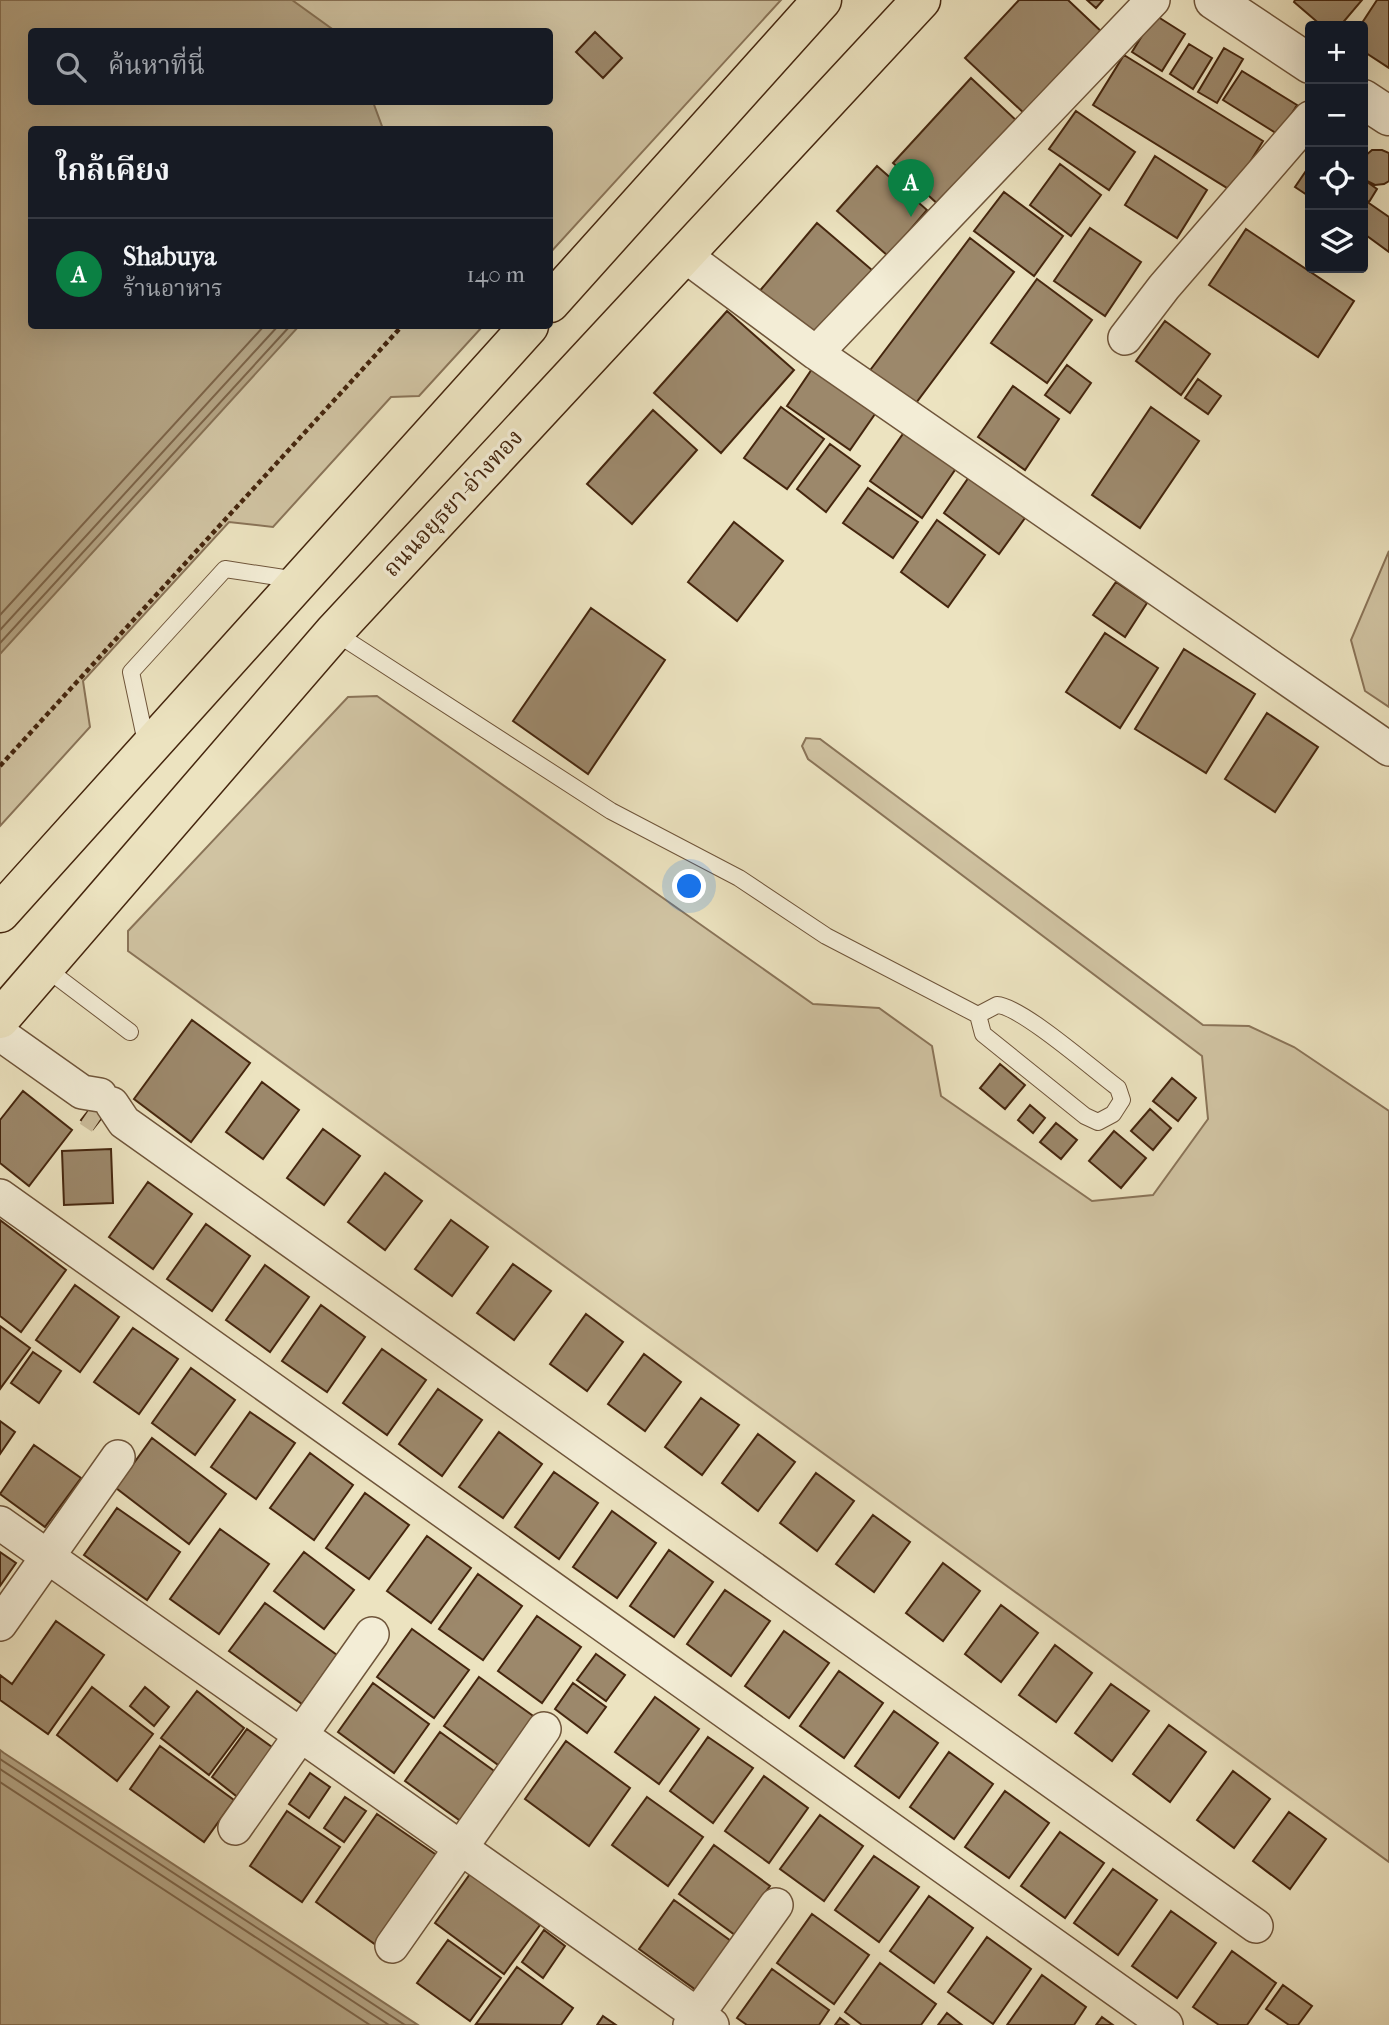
<!DOCTYPE html>
<html lang="th">
<head>
<meta charset="utf-8">
<style>
	body { margin:0; font-family:"IM FELL French Canon","Noto Serif Thai",serif; background:#242831; color:#f1f3f6 }
	.controls { position:absolute; right:21px; top:21px; display:grid; overflow:hidden; border-radius:7px; box-shadow:0 7px 28px #0002 }
	.controls button { width:63px; height:63px; display:grid; place-items:center; padding:0; border:0; border-bottom:2px solid #363941; background:#171b24; color:#f1f3f6; font:35px sans-serif }
	.you { position:absolute; left:690px; top:887px; width:24px; height:24px; margin:-18px; border:5px solid #fff; border-radius:50%; background:#1a73e8; box-shadow:0 0 0 10px #1a73e833 }
	.badge { display:grid; place-items:center; width:46px; height:46px; border-radius:50%; background:#0b8043; color:#fff; font-size:23px; font-weight:700 }
	.pin { position:absolute; translate:-50% -58px; filter:drop-shadow(0 2px 4px #0008) }
	.pin::after { content:''; position:absolute; top:37px; width:24px; height:21px; background:inherit; clip-path:polygon(0 0,100% 0,50% 100%) }
	.list { margin:0; padding:0; list-style:none }
	h2 { display:flex; justify-content:space-between; align-items:center; height:91px; margin:0; padding:0 28px; font-size:30px }
	h2 small { font-size:23px; font-weight:400; color:#9ea1a6 }
	.list li { display:grid; grid-template-columns:46px 1fr auto; gap:21px; align-items:center; box-sizing:border-box; height:112px; padding:0 28px; border-top:2px solid #363941 }
	.list b { display:block; font-size:26px; white-space:nowrap }
	.list p { margin:0; font-size:23px; white-space:nowrap; color:#9ea1a6 }
	.list em { font-size:23px; font-style:normal; color:#9ea1a6 }
	.icon { flex:none; width:38px; height:38px; fill:none; stroke:currentColor; stroke-width:2; stroke-linecap:round; stroke-linejoin:round }
	.map { position:relative; flex:none; width:1389px; height:2025px; overflow:hidden }
	.search { position:absolute; background:#171b24; box-shadow:0 7px 28px #0002; left:28px; top:28px; width:525px; height:77px; display:flex; align-items:center; gap:18px; box-sizing:border-box; padding:0 24px; border-radius:7px; color:#9ea1a6; font-size:26px }
	.panel { position:absolute; background:#171b24; box-shadow:0 7px 28px #0002; left:28px; top:126px; width:525px; height:203px; border-radius:7px }
	.map>svg:first-child { display:block }
</style>
</head>
<body>
<div class="map">
<svg width="1389" height="2025" viewBox="0 0 1389 2025">
	<rect width="100%" height="100%" fill="#ece3c0"/>
	<filter id="stains"><feTurbulence type="fractalNoise" baseFrequency=".00286" numOctaves="4"/><feColorMatrix values="0 0 0 0 .2 0 0 0 0 .09 0 0 0 0 .02 0 0 0 .5 -.17"/></filter>
	<radialGradient id="worn" r=".72"><stop offset=".6" stop-color="#630" stop-opacity="0"/><stop offset="1" stop-color="#630" stop-opacity=".3"/></radialGradient>
	<path fill="#d0c3a2" stroke="#8a7458" stroke-width="2" fill-rule="evenodd" d="M0 0H781L550 253V130H32V326H483L419 396 391 397 273 527 229 522 83 681 90 727 0 826ZM32 32H550V102H32Z
		M1389 551V707L1365 691 1351 640Z
		M377 696 813 1004 879 1008 932 1046 941 1096 1092 1201 1153 1195 1208 1119 1202 1056 808 759 802 746 806 738 820 739 1203 1025 1249 1026 1294 1047 1389 1111V1862L128 951V931L348 697Z"/>
	<path fill="#b3a383" stroke="#877154" stroke-width="2" d="M0 0H292L335 31 32 32V102H373L383 129 32 130V326H299L0 654Z
		M0 1750 4 1753 418 2025H0Z"/>
	<g fill="none" stroke-linecap="round" stroke-linejoin="round">
		<path stroke="#7c6448" stroke-width="2" d="M0 615 264 326
			M0 630 278 326
			M0 643 290 326
			M0 1759 405 2025
			M0 1769 389 2025
			M0 1782 370 2025"/>
	</g>
	<path fill="#9c886b" stroke="#45260e" stroke-width="2" d="M1019 0H1068L1104 34 1027 116 965 58Z
		M1087 0H1103L1096 8Z
		M1295 0H1362L1340 26H1322L1294 2Z
		M1377 0H1389V68L1363 51V26H1360Z
		M1155 15 1185 34 1162 71 1132 52Z
		M595 32 622 58 603 78 576 52Z
		M1189 44 1212 58 1193 89 1170 74Z
		M1224 48 1243 59 1217 103 1198 92Z
		M1124 55 1263 141 1232 191 1093 105Z
		M1242 71 1297 105 1279 135 1223 100Z
		M971 78 1018 122 941 207 893 163Z
		M1076 111 1135 152 1109 190 1049 149Z
		M1372 150H1382L1389 153V181L1384 184 1375 185 1367 181 1363 175V161L1365 156Z
		M1155 156 1207 190 1177 238 1125 205Z
		M1060 164 1101 195 1071 236 1030 205Z
		M1310 165V197L1295 187Z
		M877 166 927 210 888 256 837 211Z
		M1363 179 1377 189 1369 202 1363 198Z
		M1004 192 1063 236 1034 276 974 231Z
		M1363 199 1389 217V252L1363 233Z
		M817 223 872 270 813 339 758 293Z
		M1090 228 1141 262 1105 316 1054 281Z
		M1246 229 1354 301 1318 357 1209 285Z
		M970 238 1014 272 913 407 868 373Z
		M1037 279 1092 320 1047 383 991 343Z
		M727 311 794 370 721 453 654 393Z
		M1165 321 1210 354 1181 395 1136 361Z
		M1067 365 1091 383 1070 413 1045 395Z
		M812 369 875 414 850 450 787 406Z
		M1198 379 1221 396 1208 414 1185 398Z
		M1013 386 1059 419 1025 470 978 437Z
		M781 407 824 439 787 489 744 458Z
		M1151 407 1199 441 1140 528 1092 495Z
		M653 410 697 450 632 524 587 484Z
		M905 431 957 467 922 518 870 481Z
		M830 444 860 466 826 512 797 489Z
		M969 477 1025 518 999 554 944 513Z
		M868 488 918 522 893 558 843 523Z
		M937 520 985 555 948 607 901 572Z
		M734 522 783 561 737 621 688 582Z
		M1116 582 1147 603 1125 637 1093 615Z
		M591 608 665 660 588 774 513 721Z
		M1105 633 1158 668 1120 728 1066 692Z
		M1184 649 1255 694 1206 773 1135 729Z
		M1267 713 1318 747 1275 812 1225 779Z
		M192 1020 250 1063 191 1142 134 1099Z
		M1000 1064 1025 1085 1005 1109 980 1088Z
		M1172 1078 1196 1098 1178 1121 1153 1101Z
		M262 1082 299 1110 263 1159 226 1132Z
		M107 1087 119 1096 93 1129 81 1120Z
		M23 1091 72 1130 29 1186 0 1163V1120Z
		M1030 1105 1045 1118 1033 1133 1018 1120Z
		M1150 1109 1171 1128 1153 1150 1131 1131Z
		M1056 1123 1077 1140 1061 1159 1040 1142Z
		M323 1129 360 1156 324 1205 287 1178Z
		M1114 1131 1146 1158 1121 1188 1089 1161Z
		M111 1149 113 1203 64 1205 62 1151Z
		M385 1173 422 1201 385 1250 348 1222Z
		M148 1182 192 1214 153 1269 109 1237Z
		M0 1220 66 1270 21 1332 0 1316Z
		M451 1220 488 1247 452 1296 415 1269Z
		M206 1224 250 1256 212 1311 167 1279Z
		M513 1264 551 1291 514 1340 477 1313Z
		M265 1265 309 1297 270 1352 226 1320Z
		M75 1285 119 1317 80 1372 36 1340Z
		M321 1305 365 1337 327 1392 282 1361Z
		M586 1314 623 1342 587 1391 550 1364Z
		M0 1326 30 1348 0 1389Z
		M133 1328 178 1359 139 1414 94 1382Z
		M382 1349 426 1380 387 1435 343 1403Z
		M33 1352 61 1371 39 1403 11 1383Z
		M644 1354 681 1382 645 1431 608 1404Z
		M191 1368 235 1400 195 1455 152 1423Z
		M438 1389 482 1420 442 1476 399 1444Z
		M701 1398 739 1425 702 1475 665 1447Z
		M250 1412 295 1443 256 1499 211 1467Z
		M0 1421 15 1432 0 1454Z
		M499 1432 542 1464 503 1518 459 1487Z
		M758 1434 795 1462 758 1511 722 1483Z
		M152 1438 226 1494 189 1544 116 1488Z
		M34 1445 81 1478 45 1527 0 1494Z
		M310 1453 353 1485 314 1540 270 1508Z
		M554 1472 598 1503 559 1559 515 1527Z
		M816 1473 854 1501 817 1551 780 1523Z
		M365 1493 409 1525 369 1579 326 1548Z
		M117 1508 180 1552 147 1600 84 1555Z
		M612 1511 656 1543 617 1598 573 1567Z
		M873 1515 910 1542 874 1592 836 1564Z
		M220 1529 269 1564 219 1634 170 1599Z
		M427 1536 471 1568 431 1623 387 1591Z
		M669 1550 713 1582 674 1637 630 1606Z
		M0 1552 16 1563 0 1586Z
		M304 1552 354 1590 324 1629 274 1591Z
		M943 1563 980 1591 943 1641 906 1613Z
		M478 1574 522 1606 483 1660 439 1629Z
		M725 1590 770 1621 731 1676 687 1644Z
		M265 1603 337 1655 302 1704 229 1651Z
		M1001 1605 1038 1633 1001 1682 965 1654Z
		M537 1616 581 1647 542 1703 498 1671Z
		M56 1621 104 1655 48 1734 0 1700V1675L12 1684Z
		M412 1629 469 1670 434 1718 377 1677Z
		M784 1631 829 1663 789 1718 745 1686Z
		M1055 1645 1092 1673 1056 1722 1019 1695Z
		M596 1654 625 1675 606 1701 577 1680Z
		M839 1671 883 1703 844 1758 800 1726Z
		M479 1677 536 1718 501 1767 444 1726Z
		M373 1683 429 1724 394 1773 338 1732Z
		M573 1683 606 1707 587 1733 555 1709Z
		M1111 1684 1149 1711 1112 1761 1075 1733Z
		M92 1687 153 1734 117 1781 57 1735Z
		M145 1687 169 1707 154 1726 130 1706Z
		M197 1691 244 1728 209 1775 161 1738Z
		M655 1697 699 1729 659 1784 615 1752Z
		M894 1711 938 1743 899 1798 855 1766Z
		M1169 1725 1206 1752 1170 1802 1133 1774Z
		M247 1729 276 1750 240 1799 212 1777Z
		M440 1732 497 1773 462 1822 405 1781Z
		M708 1737 753 1768 713 1823 670 1791Z
		M566 1741 630 1788 589 1846 525 1799Z
		M160 1746 234 1800 204 1842 130 1789Z
		M949 1752 993 1784 954 1839 910 1807Z
		M1233 1771 1270 1799 1234 1848 1197 1820Z
		M310 1773 330 1787 309 1818 289 1804Z
		M764 1776 808 1808 769 1863 725 1831Z
		M1005 1791 1049 1823 1009 1878 965 1847Z
		M345 1797 366 1811 344 1842 324 1828Z
		M647 1797 703 1837 668 1886 612 1845Z
		M287 1811 340 1847 302 1902 250 1866Z
		M1289 1812 1326 1839 1290 1889 1253 1861Z
		M377 1814 438 1856 376 1945 316 1902Z
		M820 1815 863 1846 824 1901 780 1869Z
		M1060 1832 1104 1863 1065 1918 1021 1886Z
		M714 1845 770 1886 735 1935 679 1894Z
		M874 1856 919 1887 879 1942 835 1910Z
		M1113 1869 1157 1900 1118 1955 1074 1923Z
		M470 1874 540 1925 504 1974 435 1923Z
		M929 1896 973 1928 934 1983 890 1951Z
		M674 1900 731 1941 696 1990 639 1949Z
		M1171 1911 1216 1943 1177 1998 1132 1966Z
		M812 1914 869 1955 834 2004 777 1963Z
		M544 1930 565 1946 543 1978 522 1962Z
		M987 1937 1031 1969 993 2024 948 1992Z
		M448 1940 501 1978 470 2021 417 1983Z
		M1232 1951 1276 1983 1247 2025H1219L1193 2007Z
		M880 1963 936 2004 921 2025H862L845 2012Z
		M517 1967 573 2008 561 2025 476 2024Z
		M772 1969 829 2010 819 2025H747L737 2018Z
		M1042 1975 1086 2007 1074 2025H1007Z
		M1283 1985 1312 2006 1298 2025H1289L1266 2009Z
		M947 2013 962 2025H938Z
		M603 2016 616 2025H597Z
		M1102 2017 1113 2025H1096Z
		M840 2018 849 2025H835Z"/>
	<g fill="none" stroke-linecap="round" stroke-linejoin="round">
		<path stroke="#cbbd9c" stroke-width="33" stroke-dasharray="33 17" stroke-linecap="butt" d="M89 1110 101 1118"/>
		<defs>
			<path id="service" d="M334 632 611 811 739 878 826 936 978 1015
				M147 747 131 672 225 569 297 580
				M44 967 130 1032
				M997 1005C1021 1006 1095 1071 1118 1088L1122 1100 1113 1114 1098 1122 1085 1116 983 1034 978 1015Z"/>
			<path id="minor" d="M683 254 816 353 1389 749
				M1125 338 1164 287 1310 118
				M816 353 1153 0
				M0 1034 82 1092 100 1095
				M112 1104 124 1122 1256 1926
				M0 1196 1166 2025
				M0 1523 712 2025
				M0 1624 118 1457
				M235 1828 372 1634
				M392 1946 544 1729
				M690 2025 776 1905"/>
			<path id="tertiary" d="M1214 0 1310 64
				M1363 99 1389 116"/>
			<path id="primary" d="M550 303 822 0
				M0 913 529 326
				M0 1019 334 632 921 0"/>
		</defs>
		<use href="#service" stroke="#6f553a" stroke-width="18"/>
		<use href="#minor" stroke="#6f553a" stroke-width="36"/>
		<use href="#tertiary" stroke="#6f553a" stroke-width="41"/>
		<use href="#primary" stroke="#45260e" stroke-width="41"/>
		<path stroke="#45260e" stroke-width="4.5" stroke-dasharray="5 3.5" stroke-linecap="butt" d="M0 766 402 326"/>
		<use href="#service" stroke="#f3edd6" stroke-width="16"/>
		<use href="#minor" stroke="#f3edd6" stroke-width="33"/>
		<use href="#tertiary" stroke="#f3edd6" stroke-width="38"/>
		<use href="#primary" stroke="#ece3c0" stroke-width="38"/>
	</g>
	<g text-anchor="middle" dominant-baseline="central" stroke-width="7" stroke-linejoin="round" paint-order="stroke">
		<g font-size="23" fill="#45260e" stroke="#f3edd6">
			<text transform="translate(453 503) rotate(-47)">ถนนอยุธยา-อ่างทอง</text>
		</g>
	</g>
	<rect width="100%" height="100%" filter="url(#stains)"/>
	<rect width="100%" height="100%" fill="url(#worn)"/>
</svg>
<div class="controls">
<button>+</button>
<button>−</button>
<button><svg class="icon" aria-label="locate" viewBox="0 0 24 24"><circle cx="12" cy="12" r="6"/><path d="M12 2v4M12 18v4M2 12h4M18 12h4"/></svg></button>
<button><svg class="icon" aria-label="layers" viewBox="0 0 24 24"><path d="M12 4l9 5-9 5-9-5zM3 14l9 5 9-5"/></svg></button>
</div>
<div class="you"></div>
<div class="pin badge" style="left:911px;top:217px">A</div>
<div class="search"><svg class="icon" aria-label="search" viewBox="0 0 24 24"><circle cx="10" cy="10" r="6"/><path d="M15 15l6 6"/></svg>ค้นหาที่นี่</div>
<section class="panel">
<h2>ใกล้เคียง<small></small></h2>
<ul class="list">
<li><span class="badge">A</span><div><b>Shabuya</b><p>ร้านอาหาร</p></div><em>140 m</em></li>
</ul>
</section>
</div>
</body>
</html>
